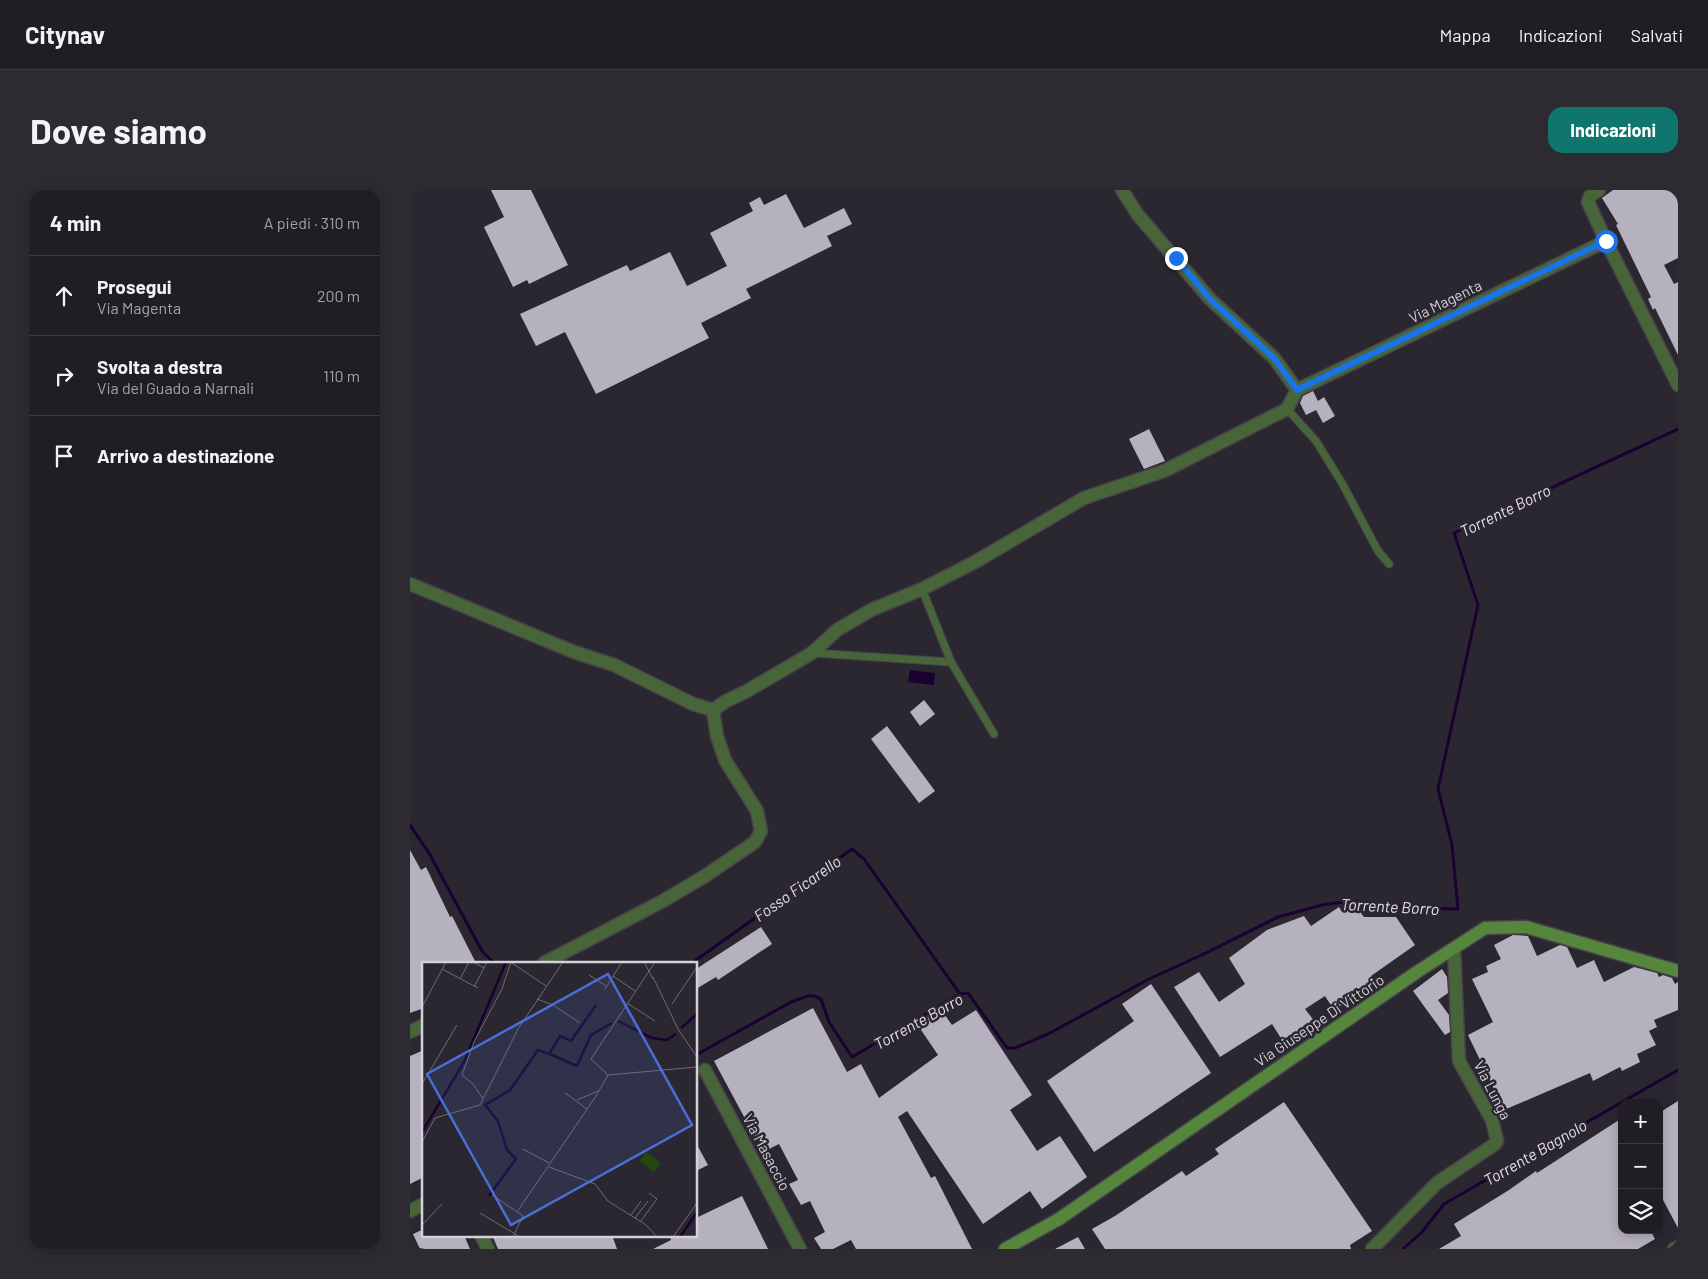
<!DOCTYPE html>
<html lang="it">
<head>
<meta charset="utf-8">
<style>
	body { margin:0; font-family:Barlow,sans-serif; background:#2d2a32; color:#f1f3f6 }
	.controls { position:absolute; right:15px; bottom:15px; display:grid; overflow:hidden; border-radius:10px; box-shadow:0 2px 12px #0003 }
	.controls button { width:45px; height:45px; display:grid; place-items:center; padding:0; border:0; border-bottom:1px solid #3d3b42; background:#201d25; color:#f1f3f6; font:25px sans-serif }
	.stop { position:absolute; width:15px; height:15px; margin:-11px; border:4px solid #1a73e8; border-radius:50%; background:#fff }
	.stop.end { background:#1a73e8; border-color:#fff; box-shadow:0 1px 5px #0008 }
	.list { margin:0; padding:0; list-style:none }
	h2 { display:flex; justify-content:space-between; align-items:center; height:65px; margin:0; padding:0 20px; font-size:21px }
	h2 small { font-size:16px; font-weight:400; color:#a2a2a7 }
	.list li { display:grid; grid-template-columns:32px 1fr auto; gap:15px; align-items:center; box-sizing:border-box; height:80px; padding:0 20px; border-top:1px solid #3d3b42 }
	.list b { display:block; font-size:19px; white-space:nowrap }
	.list p { margin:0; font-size:16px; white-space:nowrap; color:#a2a2a7 }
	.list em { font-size:16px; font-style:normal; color:#a2a2a7 }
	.icon { flex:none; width:28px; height:28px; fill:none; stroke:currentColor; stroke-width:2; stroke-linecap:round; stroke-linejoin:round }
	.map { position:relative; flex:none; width:1268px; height:1059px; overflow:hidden; border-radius:15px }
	header { display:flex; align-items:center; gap:30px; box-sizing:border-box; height:70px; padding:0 25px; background:#201d25; border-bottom:1px solid #3d3b42 }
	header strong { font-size:24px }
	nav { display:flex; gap:28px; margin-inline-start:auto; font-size:18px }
	.intro { display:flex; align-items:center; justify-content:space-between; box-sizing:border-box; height:120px; padding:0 30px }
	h1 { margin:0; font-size:35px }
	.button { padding:12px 22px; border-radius:15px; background:#0f766e; color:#fff; font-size:18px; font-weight:700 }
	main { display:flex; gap:30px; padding:0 30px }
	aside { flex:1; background:#201d25; border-radius:15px; box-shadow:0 2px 12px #0003 }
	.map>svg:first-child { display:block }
</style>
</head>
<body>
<header>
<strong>Citynav</strong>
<nav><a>Mappa</a><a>Indicazioni</a><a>Salvati</a></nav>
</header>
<div class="intro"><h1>Dove siamo</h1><a class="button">Indicazioni</a></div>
<main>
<aside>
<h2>4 min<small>A piedi · 310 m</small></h2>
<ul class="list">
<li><svg class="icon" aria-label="ahead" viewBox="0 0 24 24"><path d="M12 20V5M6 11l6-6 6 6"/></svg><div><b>Prosegui</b><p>Via Magenta</p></div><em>200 m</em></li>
<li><svg class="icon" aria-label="right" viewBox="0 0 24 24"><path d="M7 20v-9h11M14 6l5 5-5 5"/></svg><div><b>Svolta a destra</b><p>Via del Guado a Narnali</p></div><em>110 m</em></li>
<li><svg class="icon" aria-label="arrive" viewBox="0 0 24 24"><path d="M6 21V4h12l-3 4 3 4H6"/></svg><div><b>Arrivo a destinazione</b></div></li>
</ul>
</aside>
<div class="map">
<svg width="1268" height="1059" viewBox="0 0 1268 1059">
	<rect width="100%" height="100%" fill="#2b2731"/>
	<path fill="#1a0131" d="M500 480 525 483 524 495 498 492Z"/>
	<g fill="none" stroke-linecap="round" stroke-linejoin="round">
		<path stroke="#1a0131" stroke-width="3" d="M0 635 19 663 72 761 84 773
			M282 773 442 659 454 669 550 804
			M286 865 381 812 398 806H404L411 809 419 832 442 867 550 804 558 803 597 858H605L640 843 737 790 796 763 868 727 912 715 941 711 1006 718 1048 719 1042 655 1028 599 1068 415 1044 343 1268 239
			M993 1059 1012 1042 1034 1014 1268 880"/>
	</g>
	<path fill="#b6b1be" d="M81 0H121L158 75 119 94 117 90 103 97 74 37 94 27Z
		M1203 0H1268V68L1254 75 1264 94 1268 92V165L1245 118 1243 120 1238 109 1241 107 1206 35 1208 34 1192 8Z
		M376 4 394 38 434 18 442 34 417 46 422 56 336 99 341 108 291 133 299 148 186 204 155 142 126 156 110 124 217 75 220 81 260 62 277 96 317 76 300 43 343 21 339 13 350 7 354 15Z
		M903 201 908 211 914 207 925 226 913 233 906 220 896 225 890 213 893 206Z
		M739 239 755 271 734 279 719 249Z
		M514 510 525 524 510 536 500 522Z
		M477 536 525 601 509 613 461 549Z
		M0 660 11 680 16 677 40 727 42 726 66 773H14V818L0 823Z
		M944 714 954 727H986L1005 755 961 786 965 793 924 820 915 806 895 819 905 832 874 853 862 834 810 867 764 797 789 782 809 812 835 794 819 768 857 740 894 726 901 736 929 717 932 722Z
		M351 737 362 754 308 790 306 787 286 799V779Z
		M1103 745 1118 746 1127 766 1150 755 1157 757 1167 778 1184 770 1194 792 1224 777 1247 783 1249 787 1253 785 1262 788 1265 794 1268 792V820L1244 830 1247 837 1239 841 1246 855 1227 864 1230 872 1212 881 1210 877 1183 891 1180 883 1094 920 1058 845 1083 832 1062 789 1078 782 1076 776 1091 769 1084 755Z
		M1032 779 1037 787 1038 803 1028 810 1039 825 1040 842 1035 845 1003 801Z
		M741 794 801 883 684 962 637 891 724 831 712 814Z
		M403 818 437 882 451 874 469 908 528 865 507 834 530 818 542 835 566 820 622 905 600 920 627 961 650 946 677 987 632 1019 620 1001 573 1034 497 921 488 927 521 988 525 986 562 1059H446L441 1050 423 1059H411L404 1048 415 1042 400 1011 391 1015 379 994 388 990 369 954 353 962 304 871Z
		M14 860V987L0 994V866Z
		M1268 911V1038L1252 1008 1249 1009V923Z
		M874 912 962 1041 940 1055 941 1059H695L682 1039 705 1026 772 981 776 986 809 964 805 959Z
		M1212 928V1040H1240L1245 1049 1228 1059H1029L1051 1046 1044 1034 1099 1000 1126 981 1127 983Z
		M286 953 298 975 286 981Z
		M332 1006 358 1059H243L261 1050 259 1045H286V1028Z
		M14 1039V1045H54L60 1059H10L3 1044Z
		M82 1045H202L207 1059H88Z
		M668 1047 675 1059H645Z"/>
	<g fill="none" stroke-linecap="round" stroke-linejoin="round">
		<defs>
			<path id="lane" d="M877 219 906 251 932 293 968 361 979 374
				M512 399 541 472 584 544
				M403 463 541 472"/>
			<path id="street" d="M712 0 728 25 800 109 864 168 887 200
				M1189 0 1180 6 1178 12 1196 51 1268 195
				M887 200 1196 51
				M0 394 164 462 204 475 283 514 303 520
				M134 773 251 712 295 686 345 652 351 641 347 621 315 570 307 546 303 520 316 511 337 501 402 463 427 440 461 420 512 399 565 372 674 308 754 281 877 219 887 200
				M0 842 14 835
				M295 880 390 1059
				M0 1021 14 1014
				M71 1045 78 1059
				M962 1059 1027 993 1085 954 1087 951 1082 930 1049 871 1044 759
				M1264 1059 1268 1057"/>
			<path id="secondary" d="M595 1059 649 1029 1007 782 1075 738 1116 737 1268 781"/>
		</defs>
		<use href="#lane" stroke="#46424c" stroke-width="9"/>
		<use href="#street" stroke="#46424c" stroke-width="15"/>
		<use href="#secondary" stroke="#46424c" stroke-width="15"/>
		<use href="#lane" stroke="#476538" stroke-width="7"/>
		<use href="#street" stroke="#476538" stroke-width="12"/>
		<use href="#secondary" stroke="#55863c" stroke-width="12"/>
	</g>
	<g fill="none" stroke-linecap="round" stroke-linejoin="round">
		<path stroke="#1a73e8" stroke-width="6" d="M766 68 800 109 864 168 887 200 1196 51"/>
	</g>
	<g text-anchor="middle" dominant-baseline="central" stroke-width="5" stroke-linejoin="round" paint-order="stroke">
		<g font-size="15" fill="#d4d1d8" stroke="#2b2731">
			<text transform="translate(1035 111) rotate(-26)">Via Magenta</text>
			<text transform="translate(909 830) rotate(-34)">Via Giuseppe Di Vittorio</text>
			<text transform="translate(1083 900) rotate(63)">Via Lunga</text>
			<text transform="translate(357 962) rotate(62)">Via Masaccio</text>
		</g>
		<g font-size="16" font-style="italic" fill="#e4ddf1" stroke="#2b2731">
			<text transform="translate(1095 320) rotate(-26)">Torrente Borro</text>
			<text transform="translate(387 698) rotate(-35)">Fosso Ficarello</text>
			<text transform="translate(980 716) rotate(3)">Torrente Borro</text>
			<text transform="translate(508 831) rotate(-29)">Torrente Borro</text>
			<text transform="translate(1125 962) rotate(-30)">Torrente Bagnolo</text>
		</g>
	</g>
	<g transform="translate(12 772)">
		<rect width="275" height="275" fill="#2b2731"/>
		<path d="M224 190 239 201 232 210 217 199Z" fill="#24460f"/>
		<path fill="none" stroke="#1a0131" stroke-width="2.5" d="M196 59 230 76 245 78 254 72M259 66 275 52M128 92 155 104 169 73 190 61M0 170 42 100 84 0M67 234 94 197 85 188 76 159 63 143 88 128 116 88 127 92 138 74 149 79 174 43M258 275 275 250"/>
		<path fill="none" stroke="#6f6b74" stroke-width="1" d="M51 0 62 6 65 0M222 0 231 17M90 1 124 24M20 7 56 26M167 13 184 24M191 14 213 29M231 15 256 67 275 95M38 17 47 0M52 25 62 6M183 27 200 0M115 37 131 43 158 61M205 41 233 59M250 42 275 5M0 45 24 0M186 113 275 105M0 122 35 63M143 131 165 147M61 137 51 122 40 113 52 80 80 27 89 0M155 138 176 129M0 180 13 156 58 143 96 67 141 0M101 187 127 201M127 205 173 222 186 239 224 263 235 275M70 233 101 254 91 275M95 250 174 134 186 113 169 97 233 0M58 251 98 275M209 253 219 239M213 256 226 239M218 260 235 237 227 231M0 263 20 242M251 275 275 241"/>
		<path fill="#4b6fd8" fill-opacity="0.15" stroke="#4b6fd8" stroke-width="2.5" d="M186 12 270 163 89 263 5 112Z"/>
		<rect width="275" height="275" fill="none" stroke="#d4d1d8" stroke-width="2.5"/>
	</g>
</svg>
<div class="controls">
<button>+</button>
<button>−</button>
<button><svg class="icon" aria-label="layers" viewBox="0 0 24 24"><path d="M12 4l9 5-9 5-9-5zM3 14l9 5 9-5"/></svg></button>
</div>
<div class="stop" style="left:1196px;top:51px"></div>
<div class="stop end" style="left:766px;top:68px"></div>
</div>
</main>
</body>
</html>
